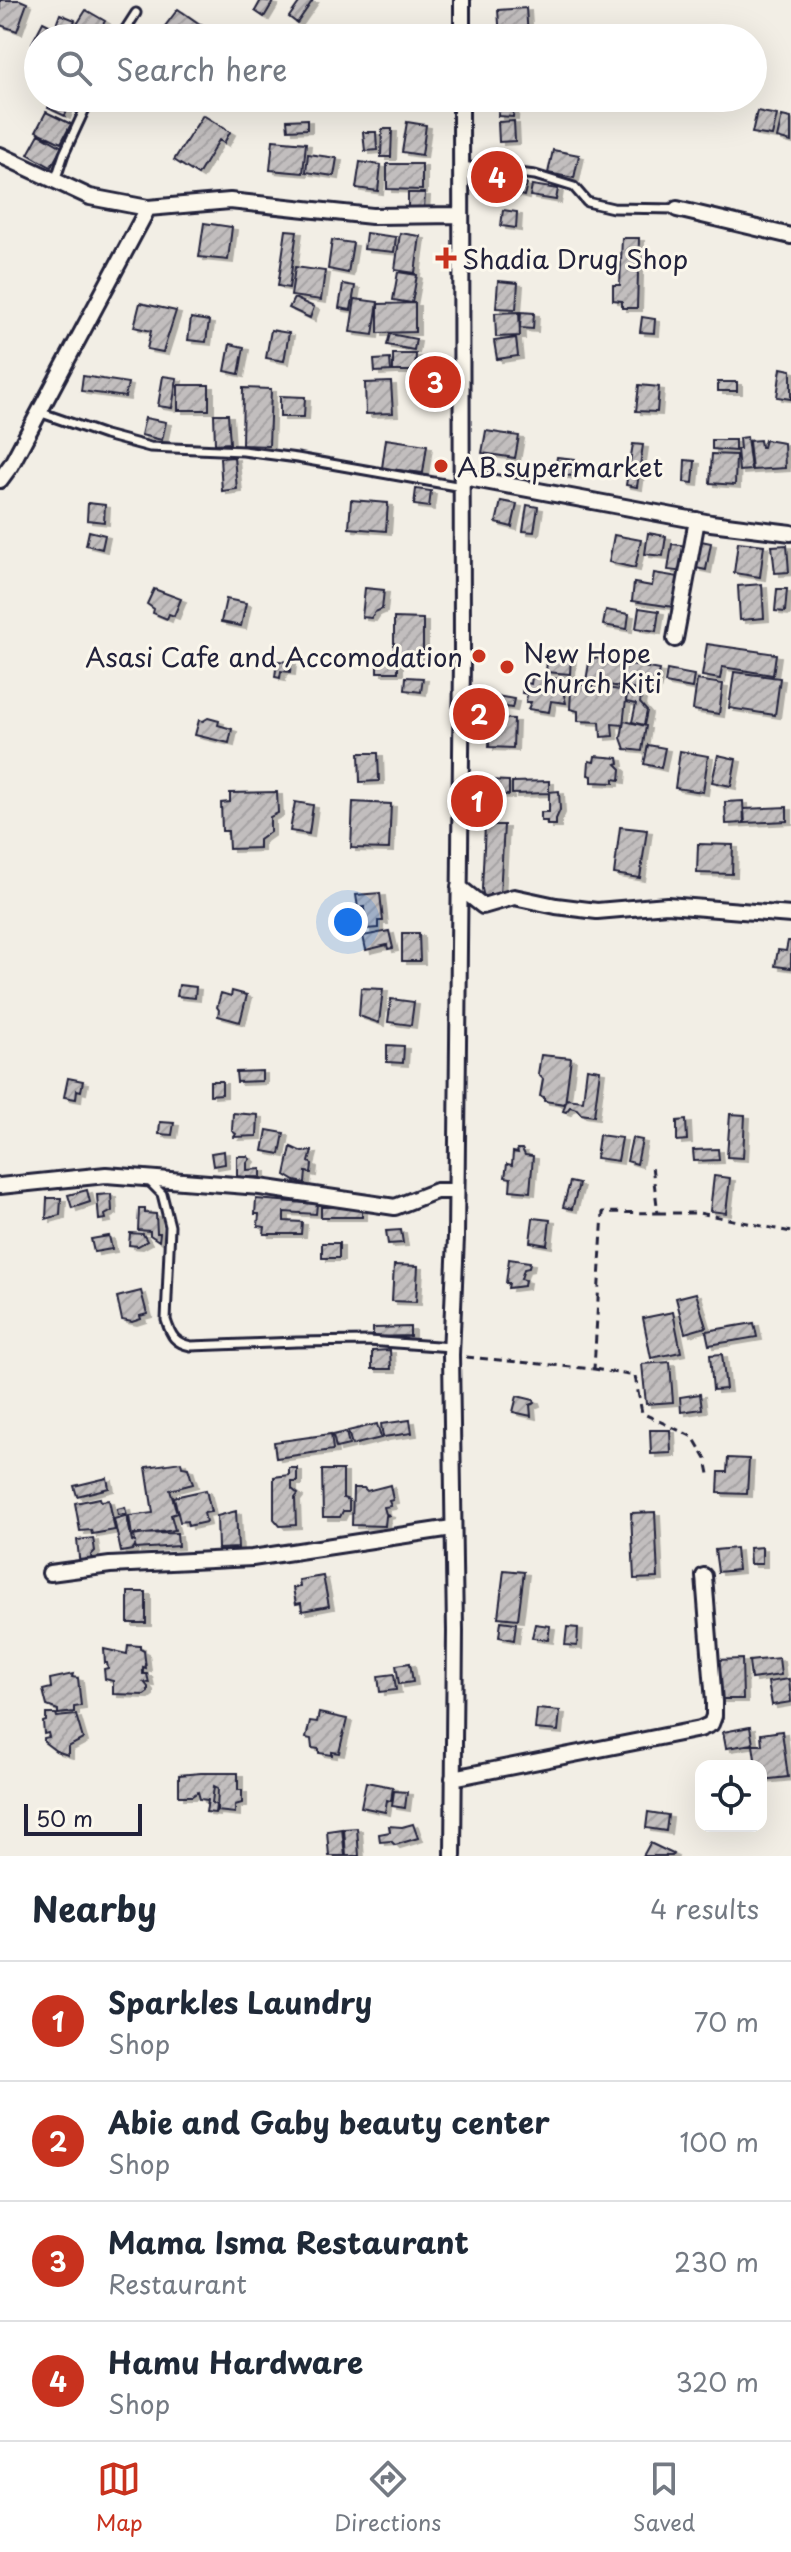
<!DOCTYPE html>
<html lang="en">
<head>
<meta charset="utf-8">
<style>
	body { margin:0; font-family:"Playpen Sans",sans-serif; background:#f6f6f7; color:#1f2937 }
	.controls { position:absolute; right:24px; bottom:24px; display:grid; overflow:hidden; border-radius:16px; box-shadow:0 8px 32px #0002 }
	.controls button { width:72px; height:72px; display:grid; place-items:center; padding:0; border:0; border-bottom:2px solid #e0e1e3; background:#fff; color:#1f2937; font:40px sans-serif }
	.scale { position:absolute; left:24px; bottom:20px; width:118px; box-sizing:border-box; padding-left:8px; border:4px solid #22223b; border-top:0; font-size:22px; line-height:28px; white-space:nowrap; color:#22223b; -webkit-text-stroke:6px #fbf7ec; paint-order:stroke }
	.you { position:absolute; left:348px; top:922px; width:28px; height:28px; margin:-20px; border:6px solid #fff; border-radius:50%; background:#1a73e8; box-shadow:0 0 0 12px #1a73e833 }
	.badge { display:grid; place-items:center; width:52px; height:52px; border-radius:50%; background:#c8321e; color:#fff; font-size:26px; font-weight:700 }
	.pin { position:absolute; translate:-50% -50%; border:4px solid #fff; box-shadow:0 2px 8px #0006 }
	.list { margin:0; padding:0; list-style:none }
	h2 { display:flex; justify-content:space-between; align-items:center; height:104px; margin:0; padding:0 32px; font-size:34px }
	h2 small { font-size:26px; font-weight:400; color:#747a83 }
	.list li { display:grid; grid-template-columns:52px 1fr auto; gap:24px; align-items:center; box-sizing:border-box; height:120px; padding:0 32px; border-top:2px solid #e0e1e3 }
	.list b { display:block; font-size:30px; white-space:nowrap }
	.list p { margin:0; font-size:26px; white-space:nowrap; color:#747a83 }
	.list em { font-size:26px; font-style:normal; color:#747a83 }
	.icon { flex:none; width:44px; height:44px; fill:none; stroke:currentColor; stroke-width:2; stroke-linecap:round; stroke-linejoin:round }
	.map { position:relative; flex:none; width:791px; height:1856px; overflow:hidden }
	.search { position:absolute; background:#fff; box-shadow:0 8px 32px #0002; left:24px; right:24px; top:24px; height:88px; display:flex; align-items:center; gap:20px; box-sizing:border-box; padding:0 28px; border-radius:44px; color:#747a83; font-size:30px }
	.sheet { height:584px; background:#fff }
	nav { display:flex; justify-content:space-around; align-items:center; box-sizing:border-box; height:112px; border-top:2px solid #e0e1e3; background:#fff; font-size:22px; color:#747a83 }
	nav a { display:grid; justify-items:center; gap:4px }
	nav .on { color:#c8321e }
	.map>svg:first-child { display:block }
</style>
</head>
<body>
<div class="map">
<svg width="791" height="1856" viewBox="0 0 791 1856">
	<defs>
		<pattern id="building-hatch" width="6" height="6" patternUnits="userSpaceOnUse" patternTransform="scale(2)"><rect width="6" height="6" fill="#c2bebe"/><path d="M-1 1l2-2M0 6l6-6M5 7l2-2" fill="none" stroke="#a6a3a4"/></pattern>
		<filter id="shadow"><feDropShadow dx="5" dy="3" stdDeviation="0" flood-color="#0004"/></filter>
	</defs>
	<rect width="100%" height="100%" fill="#f2eee5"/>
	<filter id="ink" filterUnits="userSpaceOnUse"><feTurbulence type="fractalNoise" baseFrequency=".0125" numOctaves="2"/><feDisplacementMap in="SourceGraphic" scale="16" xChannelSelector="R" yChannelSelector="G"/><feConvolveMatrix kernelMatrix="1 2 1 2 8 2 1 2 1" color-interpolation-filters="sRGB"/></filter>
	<g filter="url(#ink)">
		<path fill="url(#building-hatch)" stroke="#22223b" stroke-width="2" filter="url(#shadow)" d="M0 0H20L27 3 17 31 0 25Z
			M261 0 273 2 264 17 255 11Z
			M301 0H313L297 23 289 17Z
			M526 8 528 36 500 38 498 10Z
			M178 9 204 27 196 38H173L162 30Z
			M86 10 105 21 94 38H90L74 29Z
			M60 14 75 20 71 31 56 25Z
			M43 22 59 30 55 38H38V46L32 43Z
			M52 98 70 102 65 116 48 108Z
			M499 101 514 102 513 117 498 116Z
			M757 111 777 115 772 136 752 133Z
			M46 112 71 124 61 143 36 131Z
			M203 115 230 132 224 143 219 140 198 175 174 160Z
			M782 116 791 118V142L777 138Z
			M307 119V129L288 130 287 120Z
			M514 121 515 141 499 142 498 122Z
			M407 122 426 125 422 155 402 152Z
			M382 129H392L391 157H381Z
			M363 132H376L377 150 365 151Z
			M39 134 62 147 51 167 28 154Z
			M273 140 306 143 303 173 270 170Z
			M553 150 579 155 574 178 548 173Z
			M308 154 337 158 334 176 306 172Z
			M360 162 381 165 378 191 356 188Z
			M387 164H422V190L387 189Z
			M506 180 527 184 524 196 504 191Z
			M532 185 558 189 556 200 530 196Z
			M408 193H425L424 209H408Z
			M503 210 517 212 516 228 501 226Z
			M204 223 232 227 228 260 199 257Z
			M286 230 297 231 289 288 278 286Z
			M366 233 396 237 394 252 364 249Z
			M400 233 420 236 415 273 395 270Z
			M622 238H639L637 308H622V301L613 300V285H620Z
			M332 240 353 243 348 273 328 269Z
			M295 267 325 271 321 300 291 296Z
			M398 272 417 275 412 303 393 300Z
			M498 281 518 283 516 309 496 308Z
			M343 284 355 286 351 310 339 308Z
			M294 298 314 307 310 318 289 308Z
			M355 299 378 302 373 335 350 332Z
			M140 303 176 311 163 352 147 349 151 331 134 327Z
			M415 303V332L378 333V304Z
			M519 312 520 336 496 337 495 313Z
			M521 312 534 313 533 329 520 328Z
			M642 317 655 319 654 333 640 332Z
			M191 318 209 321 206 342 188 340Z
			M271 330 289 333 284 361 266 358Z
			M390 334 416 339 414 350 387 345Z
			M516 338 518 356 497 359 494 341Z
			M230 344 244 347 239 374 225 371Z
			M393 354H416L415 371H393Z
			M390 359 391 371 375 372 374 360Z
			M781 368 791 370V399L777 397Z
			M83 376 128 383 125 397 81 391Z
			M163 376 177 378 172 408 158 406Z
			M391 382 393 413 366 414 365 383Z
			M718 382H737V391H718Z
			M178 385H209V410H178Z
			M639 385 659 387 657 412 636 411Z
			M243 388 271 389 269 446 242 445Z
			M280 396 305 397 304 417H280Z
			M214 414H228L230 443 215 444Z
			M145 418 166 422 162 440 141 435Z
			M486 431 519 436 515 458 482 453Z
			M747 437 751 470 739 471 737 449H740L739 438Z
			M386 439 427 445 423 473 382 468Z
			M712 440H735V451L712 449Z
			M760 440 761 447H763L765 440 784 443 785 468 752 470 749 441Z
			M633 444 643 445 637 487 626 485Z
			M712 454 736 455 735 485 710 483Z
			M234 457 237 489 222 491 220 458Z
			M557 457 575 459 573 476 554 474Z
			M685 460 695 461 693 483 684 482Z
			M416 489 431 491 429 507 414 505Z
			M351 500 388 503 386 531 349 528Z
			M501 501 517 504 512 527 496 523Z
			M88 503 105 505 104 522 87 520Z
			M527 505 538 507 534 532 523 531Z
			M89 531 105 535 102 549 86 545Z
			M648 533 666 536 663 556 645 554Z
			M614 535 641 540 635 568 609 562Z
			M701 541 711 543 706 570 696 568Z
			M738 542 764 545 760 577 734 573Z
			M672 544 688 546 684 572 668 570Z
			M787 545 789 572 775 573 772 546Z
			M654 573 679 577 674 607 632 601 634 583 652 586Z
			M762 584 764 618 740 620 738 586Z
			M365 588 384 590 382 609 375 612 371 618 362 617Z
			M154 589 181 599 174 616 169 614 167 619 153 613 154 609 147 604Z
			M777 589H787L785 612 775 611Z
			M226 599 246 603 241 626 221 622Z
			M639 608 659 611 656 631 636 628Z
			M606 610 629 614 627 629 603 625Z
			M394 618 423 619V655L398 661V672H377V655H394Z
			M707 644 776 654 773 675 722 667 720 679 702 676Z
			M560 655 571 656 570 674 546 672 547 661H560Z
			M590 657 659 670 654 693 586 681Z
			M277 661 291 662 290 672 281 671 280 678 275 677Z
			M667 670 694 675 692 688 665 683Z
			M734 672 780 678 775 715 729 708Z
			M532 676 561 679 567 687 563 691 566 703 551 701 549 712 528 709 531 702H526L527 694 522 693 524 682 531 684Z
			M406 677 423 678 421 692 405 690Z
			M697 680 723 684 719 714 693 710Z
			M578 684 627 691 623 725 612 724 613 736 601 737 600 722 578 721V711L570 709 571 691 579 692Z
			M627 694 641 697 640 703 647 711 644 725 632 722 636 704 626 702Z
			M491 695 514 699 512 708 489 704Z
			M208 718 219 721 218 725 232 729 229 743 195 735 199 720 203 721Z
			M490 718 514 719 513 748 489 747Z
			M624 721 646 726 642 751 625 749 621 738Z
			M648 745 665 748 661 768 644 764Z
			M680 751 708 756 703 792 675 788Z
			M359 753H378L379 781 360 782Z
			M718 755 736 759 731 786 712 782Z
			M595 756 618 758 619 763 616 764 621 769 620 780 614 779V783L592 782V776L588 775 589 761 594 762Z
			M487 780 509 781V795L487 794Z
			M549 781V792L559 791 560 810 556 819V825H547V821H541V812H549V793L512 794V782Z
			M277 792 278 813 270 817V832L259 840V848L229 849 228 831H222L221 803 230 802V793Z
			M743 801 744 823 726 824 725 802Z
			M295 802 313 805 309 834 290 831Z
			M353 802 391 804 389 849 351 848Z
			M787 807V821L745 823 744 809Z
			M485 825H504L500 895 490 894V898H484L482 889Z
			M620 827 647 830 640 878 614 874Z
			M698 844 733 845 732 874 697 873Z
			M380 893 383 921H378V928L366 929 364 907 358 908 356 895Z
			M389 931 393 948 388 949 387 945 366 950 363 936Z
			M402 933H419L420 961H402Z
			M788 941H791V968L775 966 778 950 786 951Z
			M179 985 196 987 195 998 177 996Z
			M361 988 383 989 379 1023 359 1016Z
			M232 991 247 995 240 1022 218 1016 219 1010 217 1007 221 993 231 996Z
			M391 999 414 1002 411 1025 388 1022Z
			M387 1045 404 1046 403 1063 387 1062Z
			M541 1055 571 1058 565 1104 544 1101V1097L540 1096 543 1079 538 1074Z
			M587 1068 600 1070 594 1116 581 1114 577 1109 570 1107 566 1112 563 1111 567 1099 583 1101Z
			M262 1071V1081L237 1082 236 1072Z
			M68 1078 83 1081 81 1091 77 1090 76 1099 64 1097Z
			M210 1081H222V1094L210 1095Z
			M233 1113 258 1115 257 1136 234 1137 236 1134 232 1131Z
			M730 1114 745 1115 743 1158 727 1157Z
			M686 1120 687 1140 677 1141V1121Z
			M160 1122 174 1123 172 1135 159 1134Z
			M267 1130 284 1133 280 1154 263 1151Z
			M599 1135 622 1138 618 1161 596 1158Z
			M632 1138 642 1140 637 1164 627 1161Z
			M291 1147 302 1152 312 1151 309 1162 312 1164 311 1173 306 1172 305 1183 295 1181 285 1175Z
			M517 1149H522L525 1155 533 1156 530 1192 510 1190 511 1178 505 1177 507 1164 512 1165 513 1152 518 1153Z
			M718 1149 719 1160 694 1161 693 1150Z
			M224 1151 225 1164 213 1166 211 1153Z
			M237 1156H247L250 1159 247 1163V1170L261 1169V1177L243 1178 241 1182H237Z
			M714 1176 730 1178 726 1213 710 1211Z
			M570 1182 579 1184 572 1209 563 1207Z
			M87 1190 90 1202 72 1208 68 1195Z
			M111 1194 112 1211 105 1215 106 1219 99 1220 97 1195Z
			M47 1198H61L60 1215 46 1219Z
			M256 1199 317 1204 316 1214 284 1212V1221L302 1222 301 1234H264L265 1227 258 1226 259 1214H255Z
			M321 1207H362V1217H321Z
			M139 1209H145V1213L156 1214 157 1233H160L159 1241 150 1235V1231L138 1230Z
			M533 1218 550 1220 547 1245 530 1242Z
			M401 1230 403 1243 388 1244 386 1231Z
			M130 1233 143 1234 147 1241 138 1246 129 1245Z
			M109 1236 112 1249 94 1252 91 1239Z
			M322 1243H339V1258H322Z
			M509 1259 530 1262 529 1268 524 1269 521 1279 525 1280 524 1286 508 1288 509 1283H506Z
			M394 1265 418 1266 416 1302 392 1301Z
			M141 1291 147 1314 140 1316 141 1319 132 1322 122 1320 117 1297Z
			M696 1293 706 1327 685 1333 676 1298Z
			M673 1312 681 1352 651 1358 643 1318Z
			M754 1323 757 1337 709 1345 706 1331Z
			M410 1327V1336L373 1337V1328Z
			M390 1350 391 1369H372V1351Z
			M722 1354 726 1389 713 1390 710 1355Z
			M670 1362 673 1402 646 1404 642 1364Z
			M700 1394 702 1409 681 1412 680 1397Z
			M517 1396 534 1400 535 1403 530 1405 531 1416 513 1412Z
			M410 1420 412 1433 383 1437 381 1424Z
			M377 1424 381 1438 352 1445 348 1431Z
			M650 1430H670L671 1453 651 1454Z
			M346 1432 349 1445 336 1448 333 1435Z
			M331 1434 333 1450 276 1458 274 1442Z
			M728 1458 749 1459 747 1494 718 1493 719 1472H727Z
			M181 1462 182 1467 188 1468 193 1484 170 1490 177 1513 171 1515 175 1530 132 1536 129 1516 153 1513 146 1467Z
			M289 1468H297V1482H292V1489L298 1494 295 1498 296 1525 280 1526 274 1519V1477L289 1475Z
			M322 1470H343V1498L349 1500V1511H343L340 1517H323Z
			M107 1478 109 1488 77 1496 74 1486Z
			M390 1485 393 1500 389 1501 391 1506 384 1507 386 1514 390 1515 386 1516 385 1526 352 1525 353 1488H364L367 1491Z
			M206 1490 211 1512 204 1513 206 1522 188 1526 187 1521 180 1522 174 1497Z
			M100 1498 101 1501 109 1500 115 1530 92 1534 91 1530 80 1531 75 1503Z
			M125 1507 132 1541 135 1542 134 1534 177 1533 178 1546 136 1549 135 1546 132 1550 121 1552 114 1519 125 1516V1514L118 1515 117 1509Z
			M236 1511 238 1548 218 1549 217 1516Z
			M655 1512 658 1578 634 1579 631 1513Z
			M93 1538 95 1551 91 1555 92 1564 80 1566 77 1540Z
			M762 1547V1564H750L749 1548Z
			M736 1548 738 1570 718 1572 715 1550Z
			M504 1570 524 1572 518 1619 498 1617Z
			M323 1576 329 1606 302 1611 301 1603 296 1604 293 1588 300 1587 299 1580Z
			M128 1592H146V1623H128Z
			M501 1621 516 1623 514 1640 499 1637Z
			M535 1624 550 1626 548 1640 532 1638Z
			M567 1627 578 1628 577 1646 565 1645Z
			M128 1645 140 1646V1649L144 1651 146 1668 143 1667V1674H147L149 1683 144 1682 148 1687V1692L144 1695 113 1694V1681L105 1679 104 1669 108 1668 107 1663H105L104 1649 127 1654Z
			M779 1658 781 1675 751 1679 749 1661Z
			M742 1659 743 1699H715V1660Z
			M410 1663 413 1682 399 1684 396 1665Z
			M73 1674 72 1677 78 1678 81 1706 74 1707V1712L58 1714V1710L47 1706 43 1690 51 1688 50 1679Z
			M394 1674 396 1690 380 1692 378 1676Z
			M789 1679 791 1702 772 1705 768 1682Z
			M537 1709 560 1711 558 1731 535 1729Z
			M319 1713 347 1719 339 1753 332 1752V1755L319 1753V1749L312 1748 311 1739 306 1738 310 1721 317 1722Z
			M46 1714H56L57 1717 76 1715 83 1739 68 1747V1755L56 1751 44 1742V1738L49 1737 48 1733 44 1734 43 1722 46 1721Z
			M750 1727 753 1744 726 1748 723 1732Z
			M782 1731 788 1777 761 1780V1766H756L753 1745H762L761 1734Z
			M201 1773H238V1790H242V1803L235 1805V1813L217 1811 218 1788 214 1786 212 1803 216 1805 215 1813 206 1812 208 1800 200 1799 198 1792 192 1796H179V1775Z
			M366 1782 393 1787 391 1801 387 1800 385 1812 361 1807Z
			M394 1791 407 1792 405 1808 392 1806Z
			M648 1812 668 1815 666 1831 646 1828Z
			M413 1824 418 1838 395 1845 391 1841 380 1842 379 1834 390 1832 389 1826 402 1827Z
			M357 1828 359 1856H346L344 1829Z
			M342 1829 345 1856H329L327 1831Z
			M650 1843 673 1854 672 1856H643Z"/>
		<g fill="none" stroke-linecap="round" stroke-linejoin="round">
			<defs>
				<path id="service" d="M120 38 136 13
					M461 166 535 175 574 187 587 202 613 208 677 209
					M55 181 64 154 90 98
					M39 412 105 435 150 447 243 451 297 458 462 487
					M149 1181 162 1194 170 1226 166 1320C171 1336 175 1343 191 1346L297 1342 368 1341 451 1347"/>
				<path id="minor" d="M462 38V0
					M0 155 90 197 148 208 230 201 372 216 460 215
					M677 209 791 236
					M463 477 711 523 791 533
					M0 480 11 465 148 208
					M675 639 697 520
					M459 887 483 906 514 897 556 906 597 911 667 905 791 915
					M0 1186 106 1175 260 1187 395 1207 436 1191H456
					M50 1573 110 1565 252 1558 452 1528
					M453 1778 700 1729 711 1724 714 1716V1702L704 1576
					M453 1856 455 1631 451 1355 456 1237 462 658 461 98"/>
			</defs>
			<use href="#service" stroke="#22223b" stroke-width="13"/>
			<use href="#minor" stroke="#22223b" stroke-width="20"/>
			<path stroke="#22223b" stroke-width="3" stroke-dasharray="8 6" stroke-linecap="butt" d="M658 1213H699L791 1232
				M466 1357 594 1369 603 1212 658 1213 652 1166
				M594 1369 635 1376 642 1413 693 1437 706 1459 710 1479"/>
			<use href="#service" stroke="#fbf7ec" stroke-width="7"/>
			<use href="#minor" stroke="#fbf7ec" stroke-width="14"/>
		</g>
	</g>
	<g fill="#c8321e" stroke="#fbf7ec" stroke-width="3">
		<path d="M442 246h8v8h8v8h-8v8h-8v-8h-8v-8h8z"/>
		<circle cx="441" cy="466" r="8"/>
		<circle cx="479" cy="656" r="8"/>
		<circle cx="507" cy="667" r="8"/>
	</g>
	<g text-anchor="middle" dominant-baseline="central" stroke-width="6" stroke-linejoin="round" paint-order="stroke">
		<g font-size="26" fill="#22223b" stroke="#fbf7ec" text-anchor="start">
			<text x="462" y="258">Shadia Drug Shop</text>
			<text x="457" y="466">AB supermarket</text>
			<text x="523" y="652">New Hope<tspan x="523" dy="30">Church Kiti</tspan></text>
			<text x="463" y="656" text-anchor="end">Asasi Cafe and Accomodation</text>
		</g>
	</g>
</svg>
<div class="controls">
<button><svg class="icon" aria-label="locate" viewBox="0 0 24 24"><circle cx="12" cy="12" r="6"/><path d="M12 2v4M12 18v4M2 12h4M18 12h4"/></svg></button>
</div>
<div class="scale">50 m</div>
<div class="you"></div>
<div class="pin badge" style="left:477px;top:801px">1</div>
<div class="pin badge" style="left:479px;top:714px">2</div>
<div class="pin badge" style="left:435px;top:382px">3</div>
<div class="pin badge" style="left:497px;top:177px">4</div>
<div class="search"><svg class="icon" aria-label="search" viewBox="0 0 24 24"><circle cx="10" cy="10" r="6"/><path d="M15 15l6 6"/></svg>Search here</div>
</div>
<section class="sheet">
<h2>Nearby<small>4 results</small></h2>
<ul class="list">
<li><span class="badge">1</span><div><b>Sparkles Laundry</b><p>Shop</p></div><em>70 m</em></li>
<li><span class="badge">2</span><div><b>Abie and Gaby beauty center</b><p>Shop</p></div><em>100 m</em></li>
<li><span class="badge">3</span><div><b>Mama Isma Restaurant</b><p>Restaurant</p></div><em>230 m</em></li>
<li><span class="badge">4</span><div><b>Hamu Hardware</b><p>Shop</p></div><em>320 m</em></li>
</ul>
</section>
<nav>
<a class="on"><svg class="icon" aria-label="map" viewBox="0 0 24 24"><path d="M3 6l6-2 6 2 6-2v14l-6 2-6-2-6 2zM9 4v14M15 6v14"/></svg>Map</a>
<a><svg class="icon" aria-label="directions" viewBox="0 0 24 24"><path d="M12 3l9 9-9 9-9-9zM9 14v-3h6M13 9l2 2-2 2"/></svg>Directions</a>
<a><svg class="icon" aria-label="saved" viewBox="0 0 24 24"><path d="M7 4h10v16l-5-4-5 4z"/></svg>Saved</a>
</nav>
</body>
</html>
